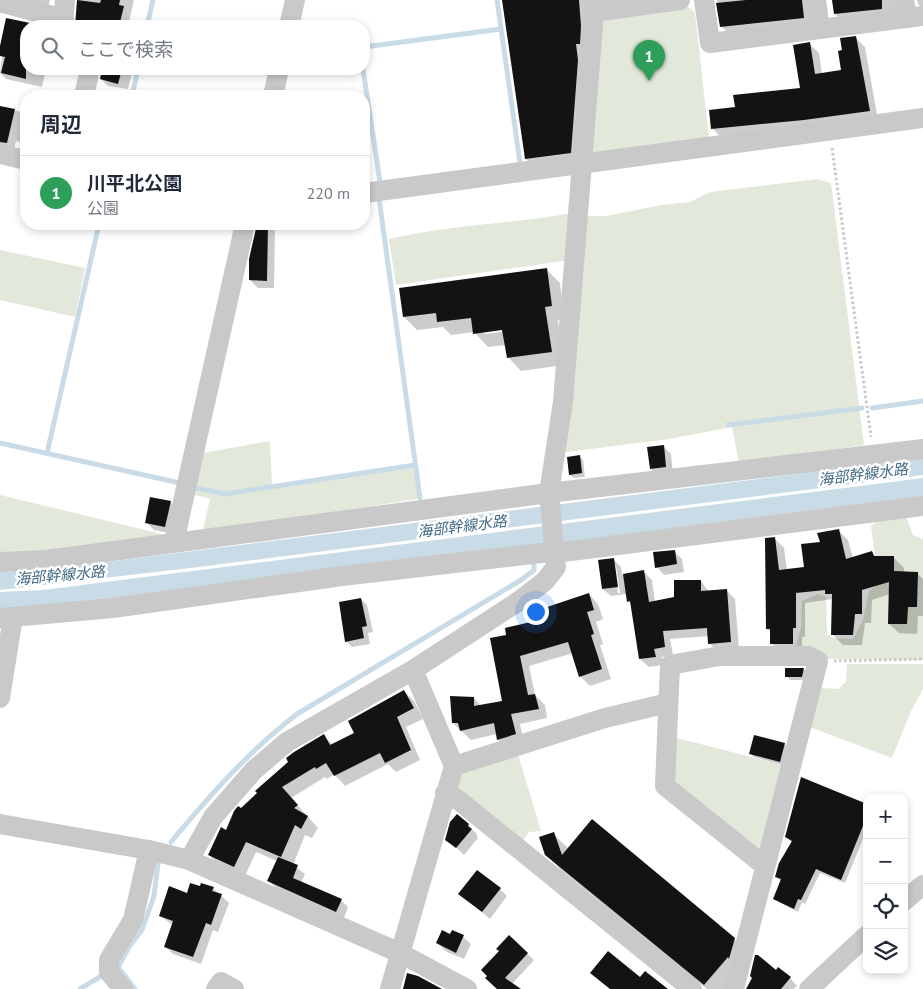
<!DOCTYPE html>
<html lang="ja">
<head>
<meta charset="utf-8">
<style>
	body { margin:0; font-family:"PT Sans","Noto Sans JP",sans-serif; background:#f2f2f3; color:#1f2937 }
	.controls { position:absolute; right:15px; bottom:15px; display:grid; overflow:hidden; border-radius:10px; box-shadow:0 2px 8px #0003 }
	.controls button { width:45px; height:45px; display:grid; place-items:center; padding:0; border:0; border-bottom:1px solid #e0e1e3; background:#fff; color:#1f2937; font:25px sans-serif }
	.you { position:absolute; left:535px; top:611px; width:18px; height:18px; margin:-12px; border:4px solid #fff; border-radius:50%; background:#1a73e8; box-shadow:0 0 0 8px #1a73e833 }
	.badge { display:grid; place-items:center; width:32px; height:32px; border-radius:50%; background:#0f766e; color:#fff; font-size:16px; font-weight:700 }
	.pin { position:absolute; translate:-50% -41px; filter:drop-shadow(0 1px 2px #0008) }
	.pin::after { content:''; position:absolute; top:26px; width:18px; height:15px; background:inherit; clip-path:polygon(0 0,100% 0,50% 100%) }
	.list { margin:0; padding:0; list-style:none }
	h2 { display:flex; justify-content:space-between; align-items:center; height:65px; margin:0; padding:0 20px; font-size:21px }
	h2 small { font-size:16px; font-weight:400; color:#747a83 }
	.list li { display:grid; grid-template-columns:32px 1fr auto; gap:15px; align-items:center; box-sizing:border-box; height:75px; padding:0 20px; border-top:1px solid #e0e1e3 }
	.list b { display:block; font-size:19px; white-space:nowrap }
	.list p { margin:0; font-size:16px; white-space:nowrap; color:#747a83 }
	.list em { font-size:16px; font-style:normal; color:#747a83 }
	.icon { flex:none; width:28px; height:28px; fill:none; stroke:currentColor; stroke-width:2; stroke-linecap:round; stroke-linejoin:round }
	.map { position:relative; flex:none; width:923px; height:989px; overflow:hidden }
	.search { position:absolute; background:#fff; box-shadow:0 2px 8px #0003; left:20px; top:20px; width:350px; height:55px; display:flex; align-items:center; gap:12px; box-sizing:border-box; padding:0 18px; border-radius:20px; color:#747a83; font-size:19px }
	.panel { position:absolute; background:#fff; box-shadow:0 2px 8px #0003; left:20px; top:90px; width:350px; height:140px; border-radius:20px }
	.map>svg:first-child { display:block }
</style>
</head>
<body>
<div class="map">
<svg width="923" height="989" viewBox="0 0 923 989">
	<rect width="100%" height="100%" fill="#fff"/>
	<path fill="#e2e8da" d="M689 7 695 13 709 138 590 154 599 25 606 18Z
		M817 179 831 183 864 445 739 463 732 427 669 439 559 453 587 216H606L662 205 690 202 710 192Z
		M572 213 570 260 396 285 389 239C449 225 511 224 572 213Z
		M0 250 85 268 75 317 0 300Z
		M270 441 272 486 416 463 422 498 202 534 210 499 184 492 203 453Z
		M0 495 166 535 34 553H0Z
		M906 517 913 535 923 539V660L821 659 799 652 796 645 801 628 802 601 818 594 826 597 827 634 834 638 853 639 863 620 869 591 879 584 871 526 881 519Z
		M847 664H923V689L911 711 892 758 807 726 811 695 822 688 838 689 846 682Z
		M673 737 786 766 764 853 673 787Z
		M517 751 541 831 529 832 522 842 458 791 459 769Z"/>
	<path fill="#c8dbe7" d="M923 458V475L190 568 0 590V572L60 568Z
		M923 478V497L342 572 0 611V592L43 590Z"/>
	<path fill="#0003" fill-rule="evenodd" d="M26 0H50L48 7Z
		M78 0H134L128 26H76Z
		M504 0H600L581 164 537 169 526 159Z
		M717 0H807L810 25 729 34 721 26Z
		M834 0H904L900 15 843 21 835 14Z
		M917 0H923V9L918 4Z
		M7 20 37 26H26V69H46L42 87 6 79 0 73Z
		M856 38 865 47 878 120 721 137 712 128 736 108 801 89 810 44 819 53 822 74 843 71V51Z
		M56 69H68V72Z
		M102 69H133L128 89 108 86 101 79Z
		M0 107 26 113V144L16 141 14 150H0Z
		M258 224H270L275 229 274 288H258L250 280Z
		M546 269 560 283 564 319 558 320 564 365 521 371 508 357 506 345 488 347 474 332 451 335 443 327 417 330 404 317ZM508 328 509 331 484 334V332Z
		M663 446 671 454 673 474 659 476 651 469Z
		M580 457 583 460 585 477 574 478 570 475Z
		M170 502 178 510 173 534 154 530 146 522Z
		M838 530 848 540 853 558 872 553 876 557 894 558 904 568V573H917L923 579V616H918L917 634 899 633 889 624 890 594 872 600 871 623H865L862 645H843L833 635V599L805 603V637H802V654H782L772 644V633L767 629 774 538 784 548 787 570 805 568 821 543Z
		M674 551 682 559 684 572 664 575 657 567Z
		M613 559 621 567 622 575 643 571 652 580 655 602 676 598 701 581 709 592 727 591 735 599 739 650 718 652 709 643V636L670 639 673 655 662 657 663 665 649 667 640 659 632 604 628 601 627 594 611 596 603 589ZM614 566H616L620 593H618Z
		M589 594 598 604 603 619 596 622 603 644 600 645 611 679 590 686 580 676 573 653 529 666 535 695 545 705 547 718 520 724 524 743 508 749 498 739 497 734 471 740 453 723 474 698 481 706 504 702 508 636Z
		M361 599 367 605 373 632 368 633 370 644 352 647 346 641 341 618Z
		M803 669 807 672 805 680H790L786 676Z
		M404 691 414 701 423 719 406 727 420 760 396 772 388 764 345 786 334 774 327 779 325 777 291 798 318 828 312 838 305 835 293 865 305 874 301 883 341 900 348 907 344 918 276 888 269 881 277 861 256 852 245 876 219 865 209 855 242 809 324 736 333 745 356 734Z
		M784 744 788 747 783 765 754 757 751 754Z
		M867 806V829L845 883 820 873 805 904 802 902 798 912 779 902 775 898 781 881 776 876 792 842 786 837Z
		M457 816 476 833 478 838 464 855 447 839Z
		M553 834 569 849 734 939 749 955 728 989H707L561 870 546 854Z
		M213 888 229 903 218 932 213 930 201 964 173 954 165 946 173 925 160 916 188 894Z
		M500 889 507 896 490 919 460 894Z
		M450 935 463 937 471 944 464 959 445 951 438 943Z
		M509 937 534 960 512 984 519 989H498L500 951Z
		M776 971 790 978 797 986 794 989H748L753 978Z"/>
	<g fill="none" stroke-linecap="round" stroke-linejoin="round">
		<path stroke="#c8dbe7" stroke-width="5" d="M497 0 520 163
			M147 26 153 0
			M364 47 501 29
			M363 69 380 182
			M286 72 296 69
			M132 96 138 69
			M379 198 420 498
			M872 408 923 401
			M728 425 862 408
			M0 443 180 483
			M47 453 99 224
			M191 487 225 494 415 465
			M171 842C210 795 249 751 297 714L521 580 534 570V564
			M80 989 103 975
			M135 989 118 967 129 947 142 930 154 896 158 863"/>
	</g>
	<path fill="#131313" d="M77 0 100 3 101 0H120L119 5 124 6 119 26H75Z
		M502 0H579L581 26 580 44H576L578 60 571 153 525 159Z
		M746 0H802L804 18 720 27 716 3Z
		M832 0H882V9L834 14Z
		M6 18 35 24V26H26V79L1 73 5 57 0 56V46Z
		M856 36 870 111 804 120 711 129 709 110 735 107 733 95 800 88 793 45 810 42 815 74 841 70 838 51 842 50 840 38Z
		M102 69H122L118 84 100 79Z
		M0 106 15 109 7 143 0 142Z
		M257 224H268L267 281 249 280V259Z
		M547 268 552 306 545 307 552 352 507 358 502 330 473 334 471 318 437 322 436 313 403 317 399 288Z
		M664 445 666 467 650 469 647 447Z
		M580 455 582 473 569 475 567 457Z
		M150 497 171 501 165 527 145 523Z
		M839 529 846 559 872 551 874 556H894V571L918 572 917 607H908L907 624H888L889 582 862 590V614H855L853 635H831L832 594H825V590L796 593V628H793V644H770V629H766L765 538 775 537 779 570 804 567 801 544 820 542 817 533Z
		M675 550 677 564 655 568 653 552Z
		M614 558 618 587 602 589 598 560Z
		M644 570 649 602 674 597V580H701V591L727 589 731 642 708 644 707 628 663 631 665 647 654 649 656 657 639 659 630 601 627 602 623 574Z
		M589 593 594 610 587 612 594 634 591 635 602 669 579 677 568 642 520 656 528 695 535 694 539 709 511 714 516 734 497 740 494 723 460 731 458 723H452L450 696 474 697V706L502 701 490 638 506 635 505 628 535 621 532 612Z
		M361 598 367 626 362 627 364 638 345 642 339 602Z
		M785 668H804L802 677H785Z
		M404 690 414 708 397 717 411 750 385 763 380 753 334 776 326 763 316 769 315 767 282 787 298 805 294 808 308 816 301 829 295 825 281 857 246 842 234 867 208 855 221 827 226 830 234 811 238 806 241 808 257 793 255 791 288 762 286 758 294 752 324 734 330 745 354 733 348 721Z
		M754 735 785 743 780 762 749 754Z
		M801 777 867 804V816L841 880 816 869 801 900 798 899 794 909 773 899 781 879 775 877 779 863 792 841 785 837Z
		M457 814 469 824 468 826 472 829 456 848 445 840 450 822Z
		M592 819 735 938 729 959 728 957 704 985 545 855 539 837 554 832 562 855Z
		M278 857 298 865 293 878 342 899 336 912 267 881Z
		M477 870 501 888 482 912 458 894Z
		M190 883 200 886 201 883 214 887 212 891 222 894 211 925 206 923 193 957 164 947 173 921 159 916 169 886 187 893Z
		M442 930 450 934 452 930 464 935 456 953 436 943Z
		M509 935 528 953 505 978 521 989H497L485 978 487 976 481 970 499 951 496 949Z
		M608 951 640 977 645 971 668 989H610L590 973Z
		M755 955H758L776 970 778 967 791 977 781 989H746L752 978 750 976Z
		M407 973 418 976 442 989H403Z"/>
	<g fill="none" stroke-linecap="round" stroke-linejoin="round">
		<path stroke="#c9c9c9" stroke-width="3" stroke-dasharray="2.5 2.5" stroke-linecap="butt" d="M832 148 871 437
			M834 661 923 659"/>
		<path stroke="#c9c9c9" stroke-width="20" d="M704 0 710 43 923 16
			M816 0 820 29
			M904 0 907 18
			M3 3 64 19
			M594 12 680 0
			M63 26 65 0
			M289 26 295 0
			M84 96 90 69
			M273 96 279 69
			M0 154 26 160
			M364 193 923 118
			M174 542 245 224
			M0 562 46 560 549 493 923 449
			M0 618 113 608 342 576 541 553H555L923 506
			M0 698 13 617
			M454 766 605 718 668 703
			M445 793 457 799 692 989
			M0 824 149 850 189 860 213 817 254 770 287 742 413 670 519 601 545 581 556 567 549 493 563 402 595 0
			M189 860 400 953 467 989
			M904 901 923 885
			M123 989 109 972V960L133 920 149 850
			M216 989 221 982 234 989
			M390 989 454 766 413 670
			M734 989 818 661 808 656H720L670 665 665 786 765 866
			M809 989 867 935"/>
	</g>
	<g text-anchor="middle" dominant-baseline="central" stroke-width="5" stroke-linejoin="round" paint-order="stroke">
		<g font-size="15" font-style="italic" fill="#426b85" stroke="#fff">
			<text transform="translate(863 474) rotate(-7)">海部幹線水路</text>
			<text transform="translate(462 526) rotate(-7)">海部幹線水路</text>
			<text transform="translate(60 575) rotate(-5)">海部幹線水路</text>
		</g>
	</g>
</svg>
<div class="controls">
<button>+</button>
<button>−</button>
<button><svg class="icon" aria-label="locate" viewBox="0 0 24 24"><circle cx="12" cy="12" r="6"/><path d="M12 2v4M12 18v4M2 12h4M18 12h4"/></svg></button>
<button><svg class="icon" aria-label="layers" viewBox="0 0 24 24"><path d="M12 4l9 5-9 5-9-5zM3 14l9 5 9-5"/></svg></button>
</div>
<div class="you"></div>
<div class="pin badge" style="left:649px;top:81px;background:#2e9e5b">1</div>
<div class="search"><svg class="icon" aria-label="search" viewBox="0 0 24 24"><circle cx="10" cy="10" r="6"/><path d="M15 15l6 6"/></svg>ここで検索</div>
<section class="panel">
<h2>周辺<small></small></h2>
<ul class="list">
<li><span class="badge" style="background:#2e9e5b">1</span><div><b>川平北公園</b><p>公園</p></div><em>220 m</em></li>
</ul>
</section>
</div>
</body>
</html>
